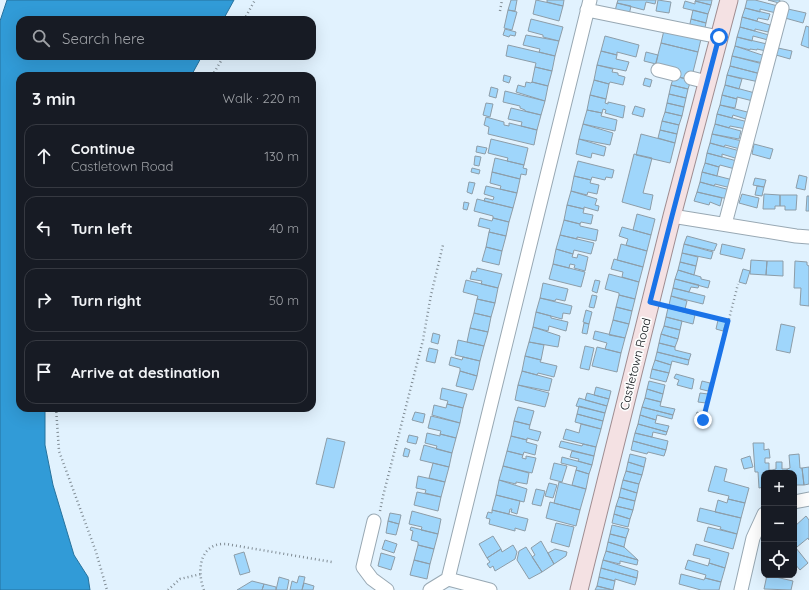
<!DOCTYPE html>
<html lang="en">
<head>
<meta charset="utf-8">
<style>
	body { margin:0; font-family:Quicksand,sans-serif; background:#242831; color:#f1f3f6 }
	.controls { position:absolute; right:12px; bottom:12px; display:grid; overflow:hidden; border-radius:8px; box-shadow:0 4px 16px #0002 }
	.controls button { width:36px; height:36px; display:grid; place-items:center; padding:0; border:0; border-bottom:1px solid #363941; background:#171b24; color:#f1f3f6; font:20px sans-serif }
	.stop { position:absolute; width:12px; height:12px; margin:-9px; border:3px solid #1a73e8; border-radius:50%; background:#fff }
	.stop.end { background:#1a73e8; border-color:#fff; box-shadow:0 1px 4px #0008 }
	.list { margin:0; padding:0; list-style:none }
	h2 { display:flex; justify-content:space-between; align-items:center; height:52px; margin:0; padding:0 16px; font-size:17px }
	h2 small { font-size:13px; font-weight:400; color:#9ea1a6 }
	.list li { display:grid; grid-template-columns:26px 1fr auto; gap:12px; align-items:center; box-sizing:border-box; height:64px; margin:0 8px 8px; padding:0 8px; border:1px solid #363941; border-radius:12px }
	.list b { display:block; font-size:15px; white-space:nowrap }
	.list p { margin:0; font-size:13px; white-space:nowrap; color:#9ea1a6 }
	.list em { font-size:13px; font-style:normal; color:#9ea1a6 }
	.icon { flex:none; width:22px; height:22px; fill:none; stroke:currentColor; stroke-width:2; stroke-linecap:round; stroke-linejoin:round }
	.map { position:relative; flex:none; width:809px; height:590px; overflow:hidden }
	.search { position:absolute; background:#171b24; box-shadow:0 4px 16px #0002; left:16px; top:16px; width:300px; height:44px; display:flex; align-items:center; gap:10px; box-sizing:border-box; padding:0 14px; border-radius:12px; color:#9ea1a6; font-size:15px }
	.panel { position:absolute; background:#171b24; box-shadow:0 4px 16px #0002; left:16px; top:72px; width:300px; height:340px; border-radius:12px }
	.map>svg:first-child { display:block }
</style>
</head>
<body>
<div class="map">
<svg width="809" height="590" viewBox="0 0 809 590">
	<rect width="100%" height="100%" fill="#e1f2fe"/>
	<path fill="#319bd7" stroke="#27739e" d="M7 0H234L223 20H20V56H202L191 76H20V408H45V445L53 485 74 555 88 577 90 590H0V21Z"/>
	<path fill="#9fd6fb" stroke="#8d9da8" d="M511 0H517L515 11 508 10Z
		M536 0 563 6 559 21 533 14Z
		M547 0H564L563 6 547 2Z
		M618 0H656L655 4 646 2 644 10 617 3Z
		M658 0 671 2 669 13 656 11Z
		M696 0H712L711 5 695 1Z
		M747 0H755L778 6 776 13 760 9V12L745 8Z
		M768 0H780L779 3Z
		M685 1 695 4V1L711 5 708 14 683 8Z
		M617 3 631 6 629 15 615 11Z
		M745 8 770 14 768 20 758 18 757 21 742 17Z
		M788 9 806 13 803 23 785 18Z
		M508 10 517 12 512 30 504 28Z
		M693 10 708 14 706 23 691 19Z
		M742 17 770 25 768 32 755 29V31L740 27Z
		M531 19 563 27 559 41 543 37V35L528 31Z
		M691 19 706 23 704 32 689 28Z
		M806 26 809 27V48L801 45Z
		M740 27 769 35 768 40 753 36 752 41 737 37Z
		M505 29 516 32 515 36 510 35 509 37 503 35Z
		M664 30 701 39 698 52 661 43Z
		M526 35 559 41 555 56 539 52 540 49 523 45Z
		M605 36 639 45 636 57 617 52V55L601 51Z
		M737 37 767 44 766 51 757 49V50L750 49V50L735 46Z
		M661 43 698 52 691 80 674 76 655 66Z
		M508 45 555 56 552 71 535 67 536 63 506 56Z
		M735 46 765 56 763 63 732 56Z
		M778 48 792 51 790 59 776 55Z
		M601 51 617 55 616 59 629 62 626 71 597 65Z
		M646 52 658 55 656 64 644 61Z
		M732 56 763 64 761 74 730 66Z
		M597 65 613 69 612 72 618 73V75L625 77 623 85 610 82 609 84 594 80Z
		M730 66 761 74 759 82 727 75Z
		M535 67 552 71 548 86 532 82Z
		M504 75 511 77 509 83 503 81Z
		M727 75 742 79 739 89 725 85Z
		M674 76 691 80 688 89 671 85Z
		M645 78 652 80 650 87 643 85Z
		M594 80 609 84 606 99 590 95Z
		M526 82 531 83 532 82 548 86 545 101 516 92 518 85 525 87Z
		M671 85 688 89 686 98 669 94Z
		M725 85 755 93 753 101 737 97V99L722 95Z
		M491 87 498 89 496 98 489 96Z
		M505 91 545 101 541 115 525 111V110L520 108V106L503 102Z
		M669 94 686 98 684 107 667 103Z
		M590 95 606 99 605 103 608 104V102L625 106 623 118 605 113 606 110 603 109 602 113 587 110Z
		M722 95 737 99 735 108 720 105Z
		M486 103 493 104 490 117 483 115Z
		M667 103 684 107 682 116 665 112Z
		M720 105 751 113 749 120 733 115 732 118 717 114Z
		M635 106 645 109 643 117 632 114Z
		M511 108 541 115 537 130 521 126 522 122 508 119Z
		M587 110 602 113 601 116 617 120 615 131 583 124Z
		M665 112 682 116 679 125 662 121Z
		M717 114 748 122 746 129 730 126 729 128 715 124Z
		M486 117 504 122V125L509 126V123L537 130 534 145 488 134 489 127 484 125Z
		M662 121 679 125 677 134 660 130Z
		M583 124 613 133 610 145 579 139Z
		M715 124 741 131 739 139 712 134Z
		M660 130 677 134 675 143 658 138Z
		M641 134 675 143 670 163 636 155Z
		M712 134 742 141 740 149 725 145 724 147 710 143Z
		M491 139 528 148 524 165 507 161 508 158 488 153Z
		M579 139 606 147 604 156 592 153 591 158 576 154Z
		M710 143 740 151 738 159 722 154V157L707 153Z
		M754 144 773 149 770 159 752 154Z
		M477 146 487 148 485 154 476 152Z
		M707 153 737 161 735 169 720 165 719 167 705 163Z
		M634 154 652 158 643 193 653 195 650 210 622 202Z
		M475 156 481 157 479 166 474 165Z
		M495 158 524 165 523 168 527 169 526 175 521 174 520 179 492 172Z
		M578 161 614 170 612 178 606 177 605 180 592 177 591 180 574 176Z
		M705 163 719 167 717 176 702 172Z
		M472 168 480 170 479 174 471 172Z
		M492 172 520 179 517 193 500 189 501 186 490 183Z
		M702 172 733 180 731 188 715 184 714 186 700 182Z
		M799 175 807 177 805 190 796 188Z
		M574 176 591 180 590 183 599 185 597 194 588 192 587 195 571 191Z
		M755 178 766 180 764 187 753 185Z
		M469 182 475 183 472 194 467 192Z
		M700 182 730 190 728 199 697 192Z
		M486 186 517 193 513 208 484 201 485 198 493 200 494 197 484 194Z
		M757 186 764 187 762 196 755 195Z
		M571 191 597 199 595 205 599 206 598 211 584 207V209L567 205Z
		M697 192 722 198 720 206 710 202 709 205 694 201Z
		M742 194 759 198 757 208 739 203Z
		M764 194 780 195V206H775V209H763Z
		M780 195H797L796 210H785V206H780Z
		M807 196H809V211H806Z
		M477 199 513 208 509 222 493 218V216L474 211Z
		M464 202 469 203 467 210 463 209Z
		M567 205 584 209 583 213 593 215 591 224 581 222 580 224 564 220Z
		M637 214 655 219 651 235 633 230Z
		M480 218 492 221 493 218 509 222 506 236 489 232 490 229 478 226Z
		M564 220 580 224V226L598 230 596 241 577 237V239L560 235Z
		M622 227 651 235 647 251 626 245 628 239 619 236Z
		M489 232 506 236 502 251 486 247Z
		M560 235 594 243 591 254 574 250 573 254 556 249Z
		M687 236 717 244 714 251 684 244Z
		M621 244 647 251 643 267 617 260Z
		M684 244 713 252 711 259 682 253Z
		M722 244 745 249 742 259 720 254Z
		M486 247 502 251 499 265 482 261Z
		M556 249 573 254 572 257 577 258 578 254 588 257 585 271 574 268 575 265 570 264 569 268 553 264Z
		M682 253 698 257 696 266 680 262Z
		M614 259 643 267 639 282 622 277 623 272 611 269Z
		M751 260 767 261 766 275 750 274Z
		M767 261H783V276L766 275Z
		M795 261 807 262V265L809 266V306L800 305 801 288H794Z
		M680 262 696 266 694 275 678 270Z
		M553 264 585 272 581 287 549 279Z
		M477 268 502 274 498 288 481 284 482 281 470 279 472 271 476 272Z
		M743 269 750 271 746 284 739 282Z
		M678 270 701 277V279L710 281 708 288 675 279Z
		M609 274 639 282 635 299 619 295V293L605 289Z
		M675 279 699 285 698 288 691 287 689 292 673 288Z
		M466 280 498 288 495 303 477 299 478 296 463 292Z
		M595 280 600 281 597 293 592 291Z
		M543 283 568 289 565 301 556 299 555 301 540 298Z
		M673 288 705 296 703 304 671 296Z
		M592 295 597 296 594 308 589 307Z
		M619 295 635 299 632 311 616 307Z
		M671 296 687 301 685 309 669 305Z
		M540 298 572 306 570 314 563 313 562 319 536 312Z
		M477 299 495 303 491 317 474 313Z
		M616 307 632 311 629 324 613 320Z
		M668 308 695 315 693 324 666 317Z
		M586 310 592 312 589 324 583 322Z
		M536 312 551 316V318L568 322 566 331 549 326 548 331 533 327Z
		M474 313 491 317 488 332 470 328Z
		M666 317 682 321 680 330 664 326Z
		M613 320 629 324 625 338 609 335Z
		M718 320 726 322 723 331 716 329Z
		M584 323 589 324 587 334 582 333Z
		M781 324 795 327 790 353 776 350Z
		M664 326 680 330 678 339 661 334Z
		M533 327 560 336 558 347 529 342Z
		M470 328 488 332 484 346 467 342Z
		M595 331 625 338 621 353 605 349 607 343 593 339Z
		M433 333 440 335 438 344 431 342Z
		M661 334 678 339 675 347 659 343Z
		M458 340 484 346 480 361 455 355Z
		M529 342 544 345 541 360 525 356Z
		M659 343 675 347V350L691 354 689 360 657 352Z
		M585 346 594 348 589 370 580 368Z
		M597 347 621 353 617 372 592 366Z
		M429 348 438 350 435 363 426 361Z
		M657 352 689 360 688 365 672 361 671 365 655 360Z
		M525 356 541 360 540 362 557 366 554 377 538 373 537 375 522 371Z
		M451 357 462 360 463 357 480 361 477 376 460 371V368L449 365Z
		M655 360 671 365 669 373 652 369Z
		M652 369 669 373 666 382 650 378Z
		M460 371 477 376 473 390 456 386Z
		M522 371 552 379 549 391 518 385Z
		M676 374 694 379 692 389 677 385 679 380 674 378Z
		M649 381 665 385 663 394 647 389Z
		M702 381 710 383 708 391 700 389Z
		M518 385 549 393 545 407 515 400Z
		M596 387 611 391 609 399 594 395Z
		M442 388 467 394 463 408 447 404 448 401 440 399Z
		M647 389 663 394 661 402 645 398Z
		M587 393 609 399 607 406 585 400Z
		M700 393 708 394 706 403 698 402Z
		M579 398 607 406 605 413 576 406Z
		M645 398 661 402 660 406 675 409 673 415 642 407Z
		M447 404 463 408 460 423 432 415 434 405 446 408Z
		M579 406 605 413 603 421 577 414Z
		M518 407 534 411 530 425 514 421Z
		M642 407 673 415 672 419 657 415 656 420 640 415Z
		M415 412 425 414 423 423 412 420Z
		M697 412 703 414 701 421 695 419Z
		M577 414 603 421 601 429 575 422Z
		M640 415 656 420 655 423 669 426 667 432 638 424Z
		M431 416 460 423 456 438 440 434 441 431 428 428Z
		M514 421 530 425 529 429 541 432 538 441 527 438V440L511 436Z
		M581 424 601 429 596 447 563 439 566 429 579 433Z
		M638 424 667 432 666 435 653 432 652 437 635 433Z
		M427 433 440 436V434L456 438 452 453 436 449 437 446 425 443Z
		M635 433 668 441 666 450 633 441Z
		M409 435 418 437 416 444 407 442Z
		M511 436 527 440 526 442 537 445 535 455 524 452 523 455 507 451Z
		M327 438 345 442 334 488 316 484Z
		M561 441 582 446 583 444 596 447 594 456 559 447Z
		M633 441 666 450 664 456 648 452 647 454 631 450Z
		M753 443H764V450L769 449 770 458H765V463H769V470H772L773 473H764V487L759 488 758 472H755Z
		M424 445 452 453 449 467 420 460Z
		M405 448 410 450 408 457 403 456Z
		M507 451 523 455 522 458 526 459V456L536 458 532 473 503 466Z
		M572 451 594 456 592 465 578 461 579 459 570 457Z
		M630 454 646 458 644 467 628 462Z
		M799 454 800 468H802L804 485H794V473H788L787 469 790 468 789 455Z
		M750 456 753 467 744 469 741 459Z
		M562 457 592 465 589 474 576 470 577 467 561 463Z
		M628 462 644 467 642 475 626 471Z
		M776 462H782V469H787L788 473H773L772 470 776 469Z
		M433 463 449 467 445 482 429 478Z
		M554 463 567 466 562 482 550 479Z
		M503 466 529 473 527 484 516 482V484L499 480Z
		M715 466 727 469 724 481 749 488 745 503 728 499 729 496 708 491Z
		M809 467V484L804 485 802 468Z
		M576 470 589 474 586 489 572 485Z
		M626 471 642 475 639 484 623 480Z
		M418 476 445 482 441 497 425 493 426 490 416 488Z
		M499 480 527 489 524 502 496 495Z
		M623 480 639 484 637 493 621 488Z
		M559 482 586 489 580 510 554 503Z
		M549 483 557 485 553 498 545 496Z
		M621 488 637 493 635 501 619 497Z
		M536 489 545 491 541 506 532 504Z
		M417 492 441 497 438 511 414 505Z
		M496 495 520 501 517 514 511 512 512 509H510L509 514 492 510Z
		M619 497 635 501 633 510 616 506Z
		M728 499 745 503 741 518 715 512 718 500 727 503Z
		M550 502 580 510 576 526 546 518Z
		M616 506 633 510 630 519 614 514Z
		M700 508 741 518 737 534 720 529 721 527 697 521Z
		M492 510 528 519 525 531 515 528V531L489 524 490 519 486 518 488 512 492 513Z
		M412 511 441 519 438 534 421 530 422 527 409 524Z
		M390 513 401 515 399 524 388 521Z
		M614 514 630 519 628 527 612 523Z
		M806 516 809 520V540L808 538 797 547 794 542V527Z
		M388 521 399 524 396 535 386 533Z
		M556 523 574 527 569 547 551 542Z
		M612 525 629 529 626 538 610 534Z
		M411 527 438 534 434 549 418 545V542L411 540 413 531 410 530Z
		M708 527 737 534 733 549 704 541Z
		M610 534 626 538 624 547 608 542Z
		M493 536 501 549 487 558 479 544Z
		M385 540 397 544 394 553 382 549Z
		M541 541 554 564 542 572 532 557 535 555 531 548Z
		M608 542 624 547 638 560 606 551Z
		M794 542 797 547 796 548 808 563 800 570 794 563Z
		M696 544 729 553 725 568 709 563 710 559 693 555Z
		M418 545 434 549 430 564 414 560Z
		M513 545 517 552 515 559 495 571 493 566 490 568 487 564 490 562 487 558 501 549 502 552Z
		M526 547 542 572 529 579 517 560 519 551Z
		M555 549 567 552 566 556 554 564 548 553Z
		M606 551 638 560 637 565 620 561V564L603 560Z
		M244 552 250 572 240 575 234 555Z
		M381 553 395 557 391 570 378 566Z
		M414 560 430 564 427 579 410 575Z
		M603 560 638 571 637 578 601 568Z
		M688 560 708 566 709 563 725 568 721 582 705 578 706 575 685 569Z
		M601 568 637 578 635 585 615 579V581L599 577Z
		M681 574 704 580 705 578 721 582 719 590H701L679 584Z
		M767 575 793 581 791 590 764 589Z
		M299 576 305 577 302 590H290L292 581 297 583Z
		M279 577 289 580 287 590H276Z
		M599 577 615 581 613 590 597 586Z
		M252 581 264 584 262 590H237Z
		M304 583 314 586 313 590H302Z
		M264 584 276 587V590H262Z
		M597 586 613 590H595Z"/>
	<g fill="none" stroke-linecap="round" stroke-linejoin="round">
		<defs>
			<path id="minor" d="M587 10 719 37
				M658 70 674 74
				M691 78 707 82
				M672 216 796 236 809 237
				M725 224 782 8
				M794 502 809 499
				M374 521 363 567 372 579 387 590
				M448 579 590 0
				M430 590 448 579 490 590
				M741 590 753 538 764 514"/>
			<path id="major" d="M579 590 672 216 729 0"/>
		</defs>
		<use href="#minor" stroke="#98a8b3" stroke-width="15"/>
		<use href="#major" stroke="#9f8d91" stroke-width="19"/>
		<path stroke="#808c94" stroke-width="2.5" stroke-dasharray="1 3" stroke-linecap="butt" d="M500 11 502 0
			M244 20 255 0
			M212 76 224 56
			M664 306 728 321
			M56 408 59 451 96 552 107 590
			M703 420 738 284
			M380 511 383 496 423 340 431 295 443 245
			M168 590 180 579 201 574
			M204 590C198 575 198 551 216 545 219 544 223 544 226 544L332 562"/>
		<use href="#minor" stroke="#fff" stroke-width="13"/>
		<use href="#major" stroke="#f4e1e3" stroke-width="17"/>
	</g>
	<g fill="none" stroke-linecap="round" stroke-linejoin="round">
		<path stroke="#1a73e8" stroke-width="5" d="M703 420 728 321 650 302 672 216 719 37"/>
	</g>
	<g text-anchor="middle" dominant-baseline="central" stroke-width="3.5" stroke-linejoin="round" paint-order="stroke">
		<g font-size="12" fill="#0f1519" stroke="#fcfcfc">
			<text transform="translate(635 364) rotate(-76)">Castletown Road</text>
		</g>
	</g>
</svg>
<div class="controls">
<button>+</button>
<button>−</button>
<button><svg class="icon" aria-label="locate" viewBox="0 0 24 24"><circle cx="12" cy="12" r="6"/><path d="M12 2v4M12 18v4M2 12h4M18 12h4"/></svg></button>
</div>
<div class="stop" style="left:719px;top:37px"></div>
<div class="stop end" style="left:703px;top:420px"></div>
<div class="search"><svg class="icon" aria-label="search" viewBox="0 0 24 24"><circle cx="10" cy="10" r="6"/><path d="M15 15l6 6"/></svg>Search here</div>
<section class="panel">
<h2>3 min<small>Walk · 220 m</small></h2>
<ul class="list">
<li><svg class="icon" aria-label="ahead" viewBox="0 0 24 24"><path d="M12 20V5M6 11l6-6 6 6"/></svg><div><b>Continue</b><p>Castletown Road</p></div><em>130 m</em></li>
<li><svg class="icon" aria-label="left" viewBox="0 0 24 24"><path d="M17 20v-9H6M10 6l-5 5 5 5"/></svg><div><b>Turn left</b></div><em>40 m</em></li>
<li><svg class="icon" aria-label="right" viewBox="0 0 24 24"><path d="M7 20v-9h11M14 6l5 5-5 5"/></svg><div><b>Turn right</b></div><em>50 m</em></li>
<li><svg class="icon" aria-label="arrive" viewBox="0 0 24 24"><path d="M6 21V4h12l-3 4 3 4H6"/></svg><div><b>Arrive at destination</b></div></li>
</ul>
</section>
</div>
</body>
</html>
